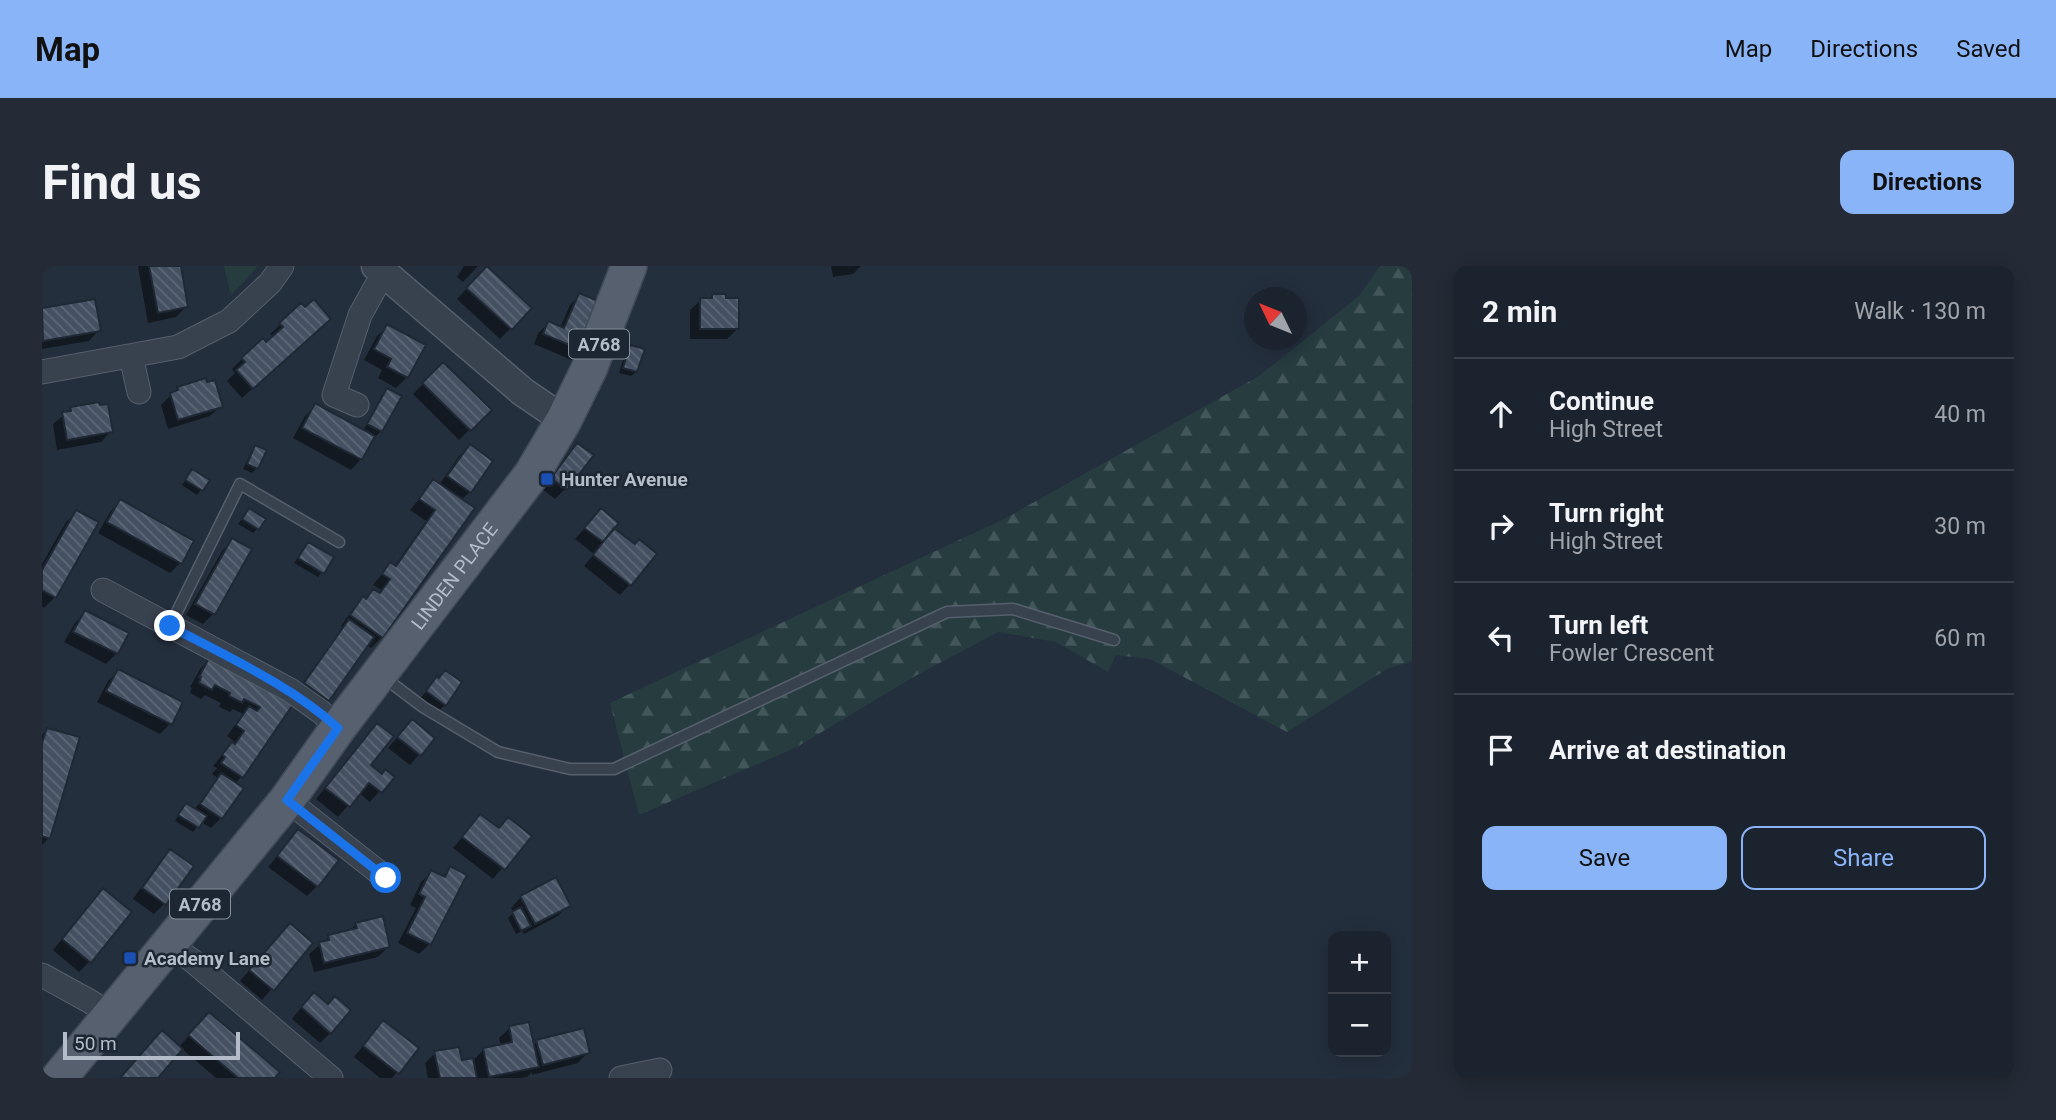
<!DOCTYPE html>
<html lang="en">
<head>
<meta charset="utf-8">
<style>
	body { margin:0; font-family:Roboto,sans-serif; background:#242b36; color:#f1f3f6 }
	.controls { position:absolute; right:21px; bottom:21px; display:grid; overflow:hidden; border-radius:14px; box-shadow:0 4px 18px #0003 }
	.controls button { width:63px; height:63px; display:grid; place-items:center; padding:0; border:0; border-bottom:2px solid #39404a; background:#1b232e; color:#f1f3f6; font:35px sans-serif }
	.compass { position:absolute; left:1202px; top:21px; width:63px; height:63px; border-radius:50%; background:#1b232e; box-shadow:0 4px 18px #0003; rotate:313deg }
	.scale { position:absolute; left:21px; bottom:18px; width:177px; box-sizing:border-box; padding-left:7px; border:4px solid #b4bcc9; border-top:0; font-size:19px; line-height:24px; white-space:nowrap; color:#b4bcc9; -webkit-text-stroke:5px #1d2633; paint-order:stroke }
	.stop { position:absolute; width:21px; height:21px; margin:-16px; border:5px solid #1a73e8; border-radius:50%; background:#fff }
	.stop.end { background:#1a73e8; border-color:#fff; box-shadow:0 2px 7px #0008 }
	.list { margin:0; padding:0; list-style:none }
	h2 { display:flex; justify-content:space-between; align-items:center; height:91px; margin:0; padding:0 28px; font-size:30px }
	h2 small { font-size:23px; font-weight:400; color:#a0a4aa }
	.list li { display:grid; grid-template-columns:46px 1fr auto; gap:21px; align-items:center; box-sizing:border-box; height:112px; padding:0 28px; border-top:2px solid #39404a }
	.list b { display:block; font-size:26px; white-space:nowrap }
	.list p { margin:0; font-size:23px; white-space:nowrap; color:#a0a4aa }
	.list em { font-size:23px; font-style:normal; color:#a0a4aa }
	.actions { display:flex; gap:14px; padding:21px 28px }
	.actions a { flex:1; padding:16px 0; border:2px solid #8ab4f8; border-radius:14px; text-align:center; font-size:24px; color:#8ab4f8 }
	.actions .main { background:#8ab4f8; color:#111 }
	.icon { flex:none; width:38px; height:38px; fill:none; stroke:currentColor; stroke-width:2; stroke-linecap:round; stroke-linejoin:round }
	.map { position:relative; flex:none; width:1370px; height:812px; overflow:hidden; border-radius:14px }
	header { display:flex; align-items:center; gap:42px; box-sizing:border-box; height:98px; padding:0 35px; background:#8ab4f8; color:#111 }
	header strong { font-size:33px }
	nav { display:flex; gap:38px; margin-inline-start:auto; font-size:24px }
	.intro { display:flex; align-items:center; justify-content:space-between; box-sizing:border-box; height:168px; padding:0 42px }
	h1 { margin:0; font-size:49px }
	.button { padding:18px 32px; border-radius:14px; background:#8ab4f8; color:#111; font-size:24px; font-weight:700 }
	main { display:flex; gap:42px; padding:0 42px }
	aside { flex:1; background:#1b232e; border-radius:14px; box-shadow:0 4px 18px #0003 }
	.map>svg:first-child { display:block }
</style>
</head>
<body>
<header>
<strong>Map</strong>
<nav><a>Map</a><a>Directions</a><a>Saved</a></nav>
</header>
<div class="intro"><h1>Find us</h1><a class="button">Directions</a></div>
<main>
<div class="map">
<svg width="1370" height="812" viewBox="0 0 1370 812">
	<defs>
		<pattern id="forest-firs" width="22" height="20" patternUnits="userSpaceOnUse" patternTransform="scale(1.75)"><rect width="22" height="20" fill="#263c3f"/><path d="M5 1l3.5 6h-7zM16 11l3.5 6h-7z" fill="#435659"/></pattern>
		<pattern id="building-back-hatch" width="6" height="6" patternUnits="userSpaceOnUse" patternTransform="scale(1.75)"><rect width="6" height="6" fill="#455162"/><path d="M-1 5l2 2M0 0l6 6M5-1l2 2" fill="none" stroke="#5d6877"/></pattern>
	</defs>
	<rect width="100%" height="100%" fill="#242f3e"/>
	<path fill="#263c3f" d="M182 0H216L189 30Z"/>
	<path fill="url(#forest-firs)" d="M1338 0H1370V395L1345 403 1245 466 1108 393 1074 389 1066 406 1014 376 956 366 875 409 753 482 597 549 568 437 962 253 1217 110 1317 30Z"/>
	<path fill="#0007" d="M97 0H137L144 41 134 51 106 57 96 1Z
		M422 0H436L421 16 415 11Z
		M789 0H819L811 8 791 11Z
		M434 13 488 42 458 73 415 33Z
		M538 29 543 85 532 95 492 78 496 67 507 57 518 62 528 39Z
		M671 30 696 62 685 73H648V44L659 34H667Z
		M52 35 57 64 47 75 0 83V44Z
		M239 58 277 63 200 132 185 115 193 107 190 103 200 93 232 72 228 68Z
		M346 60 382 80 365 111 354 122 336 112 340 104 322 94 335 70Z
		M589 81 594 106 589 110 577 107 584 85Z
		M401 98 447 144 417 174 371 128Z
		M136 122 179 140 168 150 126 163 119 139Z
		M345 124 339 165 334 170 332 169 319 193 309 204 251 172 263 150 273 140 321 165 340 129Z
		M29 143 69 165 59 176 15 184 11 158Z
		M535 179 549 189 523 223 513 233 500 223 525 189Z
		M428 180V226L419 234 430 243 340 371 329 382 325 379 286 434 276 444 253 428 301 362 299 360 311 343 331 325 336 328 339 324 331 319 348 298 352 301 384 255 368 244 392 215 397 219 417 190Z
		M213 181 215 202 210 207 201 203 209 186Z
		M146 210 159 224 155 229 140 219Z
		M78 235 138 297 128 307 56 267 68 246Z
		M207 244 216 262 211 267 196 258Z
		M34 246 13 331 2 342 0 340V298L24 256Z
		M549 255 570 262 588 318 578 329 542 300 552 288 533 273Z
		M191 274 171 348 161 358 144 349 180 285Z
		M266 278 280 306 276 311 252 297Z
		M43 347 85 368 75 387 64 398 22 376 33 357Z
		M168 392 250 438 199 511 193 518 179 552 169 562 159 556 151 566 133 555 140 544H152L176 512 170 508 175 502 171 500 180 489 193 476 185 470 201 448 191 443 188 446 177 441 179 437 163 429 159 433 148 427 150 422 148 421 158 403Z
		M76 405 128 458 118 468 55 436 66 415Z
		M396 412 403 439 392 449 375 436Z
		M5 464 7 572 0 579V469Z
		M360 466 391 472 368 499 346 482Z
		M325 469 326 499 339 510 350 511 328 536 317 527 296 551 274 533Z
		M438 550 456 564 487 570 451 613 411 582Z
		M256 565 275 620 265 630 226 601Z
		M128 585 122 638 112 648 91 633 118 595Z
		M409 602 388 678 377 688 356 677 374 642 368 639 379 616 390 606 400 611Z
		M479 631 526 640 516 650 482 668 480 665 474 668 466 652 471 647 469 642Z
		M51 635 48 695 37 706 11 684Z
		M314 658 346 681 336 691 272 706 267 688 287 671 307 666Z
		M238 670 268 677 220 734 198 715Z
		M262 738 288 767 278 777 250 753Z
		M341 756 375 783 350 812H338L312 791Z
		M157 758 230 812H174L139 782 114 812H79L137 781Z
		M468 762 490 780 495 776 546 786 536 797 490 809V806L485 811 478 812H435V809L432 812H386L383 797 393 787 419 796H430L442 783 459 780 457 772Z"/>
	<path fill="url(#building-back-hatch)" stroke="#1f2835" stroke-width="2" d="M107 0H139L146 41 116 47Z
		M445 0 490 42 470 64 424 22Z
		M537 27 564 38 544 86 501 68 506 55 522 62Z
		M670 28H684V32H697V63H658V32H670Z
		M53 33 59 65 1 75 0 42Z
		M272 33 289 53 211 123 194 104 203 96 199 92 221 72 224 76 241 61 237 57 259 37 263 41Z
		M345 58 384 79 366 112 345 101 349 93 332 83Z
		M588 79 603 83 595 106 581 102Z
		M401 96 450 144 429 165 380 117Z
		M164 112 165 116 173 114 181 141 136 154 128 127 136 124 135 121Z
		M345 122 360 130 340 166 325 158Z
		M57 136 58 139 66 138 71 166 25 174 20 146 29 145 28 141Z
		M273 137 333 170 320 194 260 162Z
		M535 177 552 189 525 224 509 212Z
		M428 178 451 195 429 227 405 210Z
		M213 179 225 184 216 203 205 198Z
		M150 203 168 214 161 225 143 214Z
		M391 213 433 242 341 372 308 349 321 330 324 333 331 323 338 327 348 313 340 308 348 296 354 300 393 244 377 233Z
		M78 233 152 275 140 298 65 256Z
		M207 242 224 253 217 264 200 253Z
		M559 242 577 257 561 276 542 262Z
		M34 244 57 256 14 332 0 324V304Z
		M572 262 593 278 597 273 615 288 589 320 551 289Z
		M190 272 210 283 173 349 153 338Z
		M266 276 292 291 282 308 256 292Z
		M43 344 87 367 76 388 31 366Z
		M307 353 332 371 287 435 262 417Z
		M168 390 252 437 201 512 179 497 183 491 180 489 190 476 193 478 202 465 194 459 207 440 215 445 218 441 202 433 200 437 187 430 188 427 173 419 170 424 157 417 159 411H157Z
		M76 403 141 436 130 459 64 425Z
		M403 404 420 416 404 440 384 425 395 410 397 412Z
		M370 453 393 472 379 490 355 471Z
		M335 457 352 470 329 499 340 508 343 503 353 511 340 527 327 517 308 541 283 522Z
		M5 462 38 471 8 573 0 570V477Z
		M179 507 202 522 180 553 158 538Z
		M144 537 165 550 157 562 136 549Z
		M438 548 457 562 466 551 490 570 463 604 420 571Z
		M256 563 297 594 276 621 235 590Z
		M128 583 152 600 124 639 100 622Z
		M408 600 425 609 389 679 365 667 383 631 377 628 389 604 403 611Z
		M514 611 529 640 493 658 478 630Z
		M61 622 90 646 49 697 20 673Z
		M479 641 489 660 479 665 470 646Z
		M341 650 348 681 282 697 277 676 287 674 286 669 315 662 313 657Z
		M248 657 271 677 232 725 207 704Z
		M272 726 286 738 293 730 309 744 289 768 259 741Z
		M167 746 238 806 233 812H196L146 769Z
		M341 754 377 782 357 808 321 780Z
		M487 756 497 801 447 811 441 782 470 776 467 760Z
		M542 762 548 787 501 799 494 774Z
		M120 764 141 783 116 812H78Z
		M417 781 420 794 431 792 435 812H398L392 785Z"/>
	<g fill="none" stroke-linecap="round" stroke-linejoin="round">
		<defs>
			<path id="service" d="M128 360 198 218 297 276
				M340 410 381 441 456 486 528 503H572L905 346 971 343 1072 374"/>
			<path id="minor" d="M89 90 97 126
				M0 106 136 81 187 55 228 17 240 0
				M315 139 292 129 318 49 342 6
				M61 324 248 424 279 446 296 462
				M245 534 344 612
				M126 677 152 696 289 812
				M0 709 49 736 67 749
				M579 812 618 804"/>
			<path id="tertiary" d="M334 0 481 126 522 154"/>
			<g id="primary">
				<path id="s1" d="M17 812 245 534 296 462 490 208 522 154 547 103 587 0"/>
			</g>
		</defs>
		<use href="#service" stroke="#565f6c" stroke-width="13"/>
		<use href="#minor" stroke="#565f6c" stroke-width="25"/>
		<use href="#tertiary" stroke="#565f6c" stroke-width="31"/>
		<use href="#primary" stroke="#414a57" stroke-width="38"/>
		<use href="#service" stroke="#38414e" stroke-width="10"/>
		<use href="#minor" stroke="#38414e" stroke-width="23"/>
		<use href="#tertiary" stroke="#38414e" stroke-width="28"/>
		<use href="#primary" stroke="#56606e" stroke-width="35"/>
	</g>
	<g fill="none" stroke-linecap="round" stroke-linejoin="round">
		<path stroke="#1a73e8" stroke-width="9" d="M128 360C185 391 247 418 296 462L245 534 344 612"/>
	</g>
	<g fill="#1a4fb4" stroke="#1d2633" stroke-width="2.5">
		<rect x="498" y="206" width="14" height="14" rx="3.5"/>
		<rect x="81" y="685" width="14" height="14" rx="3.5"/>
	</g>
	<g text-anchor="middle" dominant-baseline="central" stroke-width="5" stroke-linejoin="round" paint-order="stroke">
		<g fill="#1d2633" stroke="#878f9c" stroke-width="2">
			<rect x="527" y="63.5" width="60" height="29" rx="5"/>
			<rect x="128" y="623.5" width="60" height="29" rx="5"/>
		</g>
		<g font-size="18" font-weight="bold" fill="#b4bcc9">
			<text x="557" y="78">A768</text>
			<text x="158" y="638">A768</text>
		</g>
		<g font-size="19" font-weight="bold" fill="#b4bcc9" stroke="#1d2633" text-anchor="start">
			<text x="519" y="213">Hunter Avenue</text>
			<text x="102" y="692">Academy Lane</text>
		</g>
		<g font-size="19" fill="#b4bcc9" stroke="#1d2633">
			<text stroke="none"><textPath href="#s1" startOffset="639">LINDEN PLACE</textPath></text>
		</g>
	</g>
</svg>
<div class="controls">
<button>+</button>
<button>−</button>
</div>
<svg class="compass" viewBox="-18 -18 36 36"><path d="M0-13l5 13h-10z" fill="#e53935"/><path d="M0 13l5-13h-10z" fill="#a0a4aa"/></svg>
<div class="scale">50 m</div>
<div class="stop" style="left:344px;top:612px"></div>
<div class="stop end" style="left:128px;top:360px"></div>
</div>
<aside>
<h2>2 min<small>Walk · 130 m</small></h2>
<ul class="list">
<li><svg class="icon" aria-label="ahead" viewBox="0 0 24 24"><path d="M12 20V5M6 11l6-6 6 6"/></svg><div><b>Continue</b><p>High Street</p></div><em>40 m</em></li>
<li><svg class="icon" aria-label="right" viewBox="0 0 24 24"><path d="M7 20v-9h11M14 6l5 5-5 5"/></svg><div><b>Turn right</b><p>High Street</p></div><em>30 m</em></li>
<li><svg class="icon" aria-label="left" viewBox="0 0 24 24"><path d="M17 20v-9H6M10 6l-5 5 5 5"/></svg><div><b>Turn left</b><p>Fowler Crescent</p></div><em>60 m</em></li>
<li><svg class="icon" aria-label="arrive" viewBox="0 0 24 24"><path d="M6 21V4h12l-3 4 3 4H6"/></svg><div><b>Arrive at destination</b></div></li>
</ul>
<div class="actions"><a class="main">Save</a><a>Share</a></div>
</aside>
</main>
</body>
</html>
